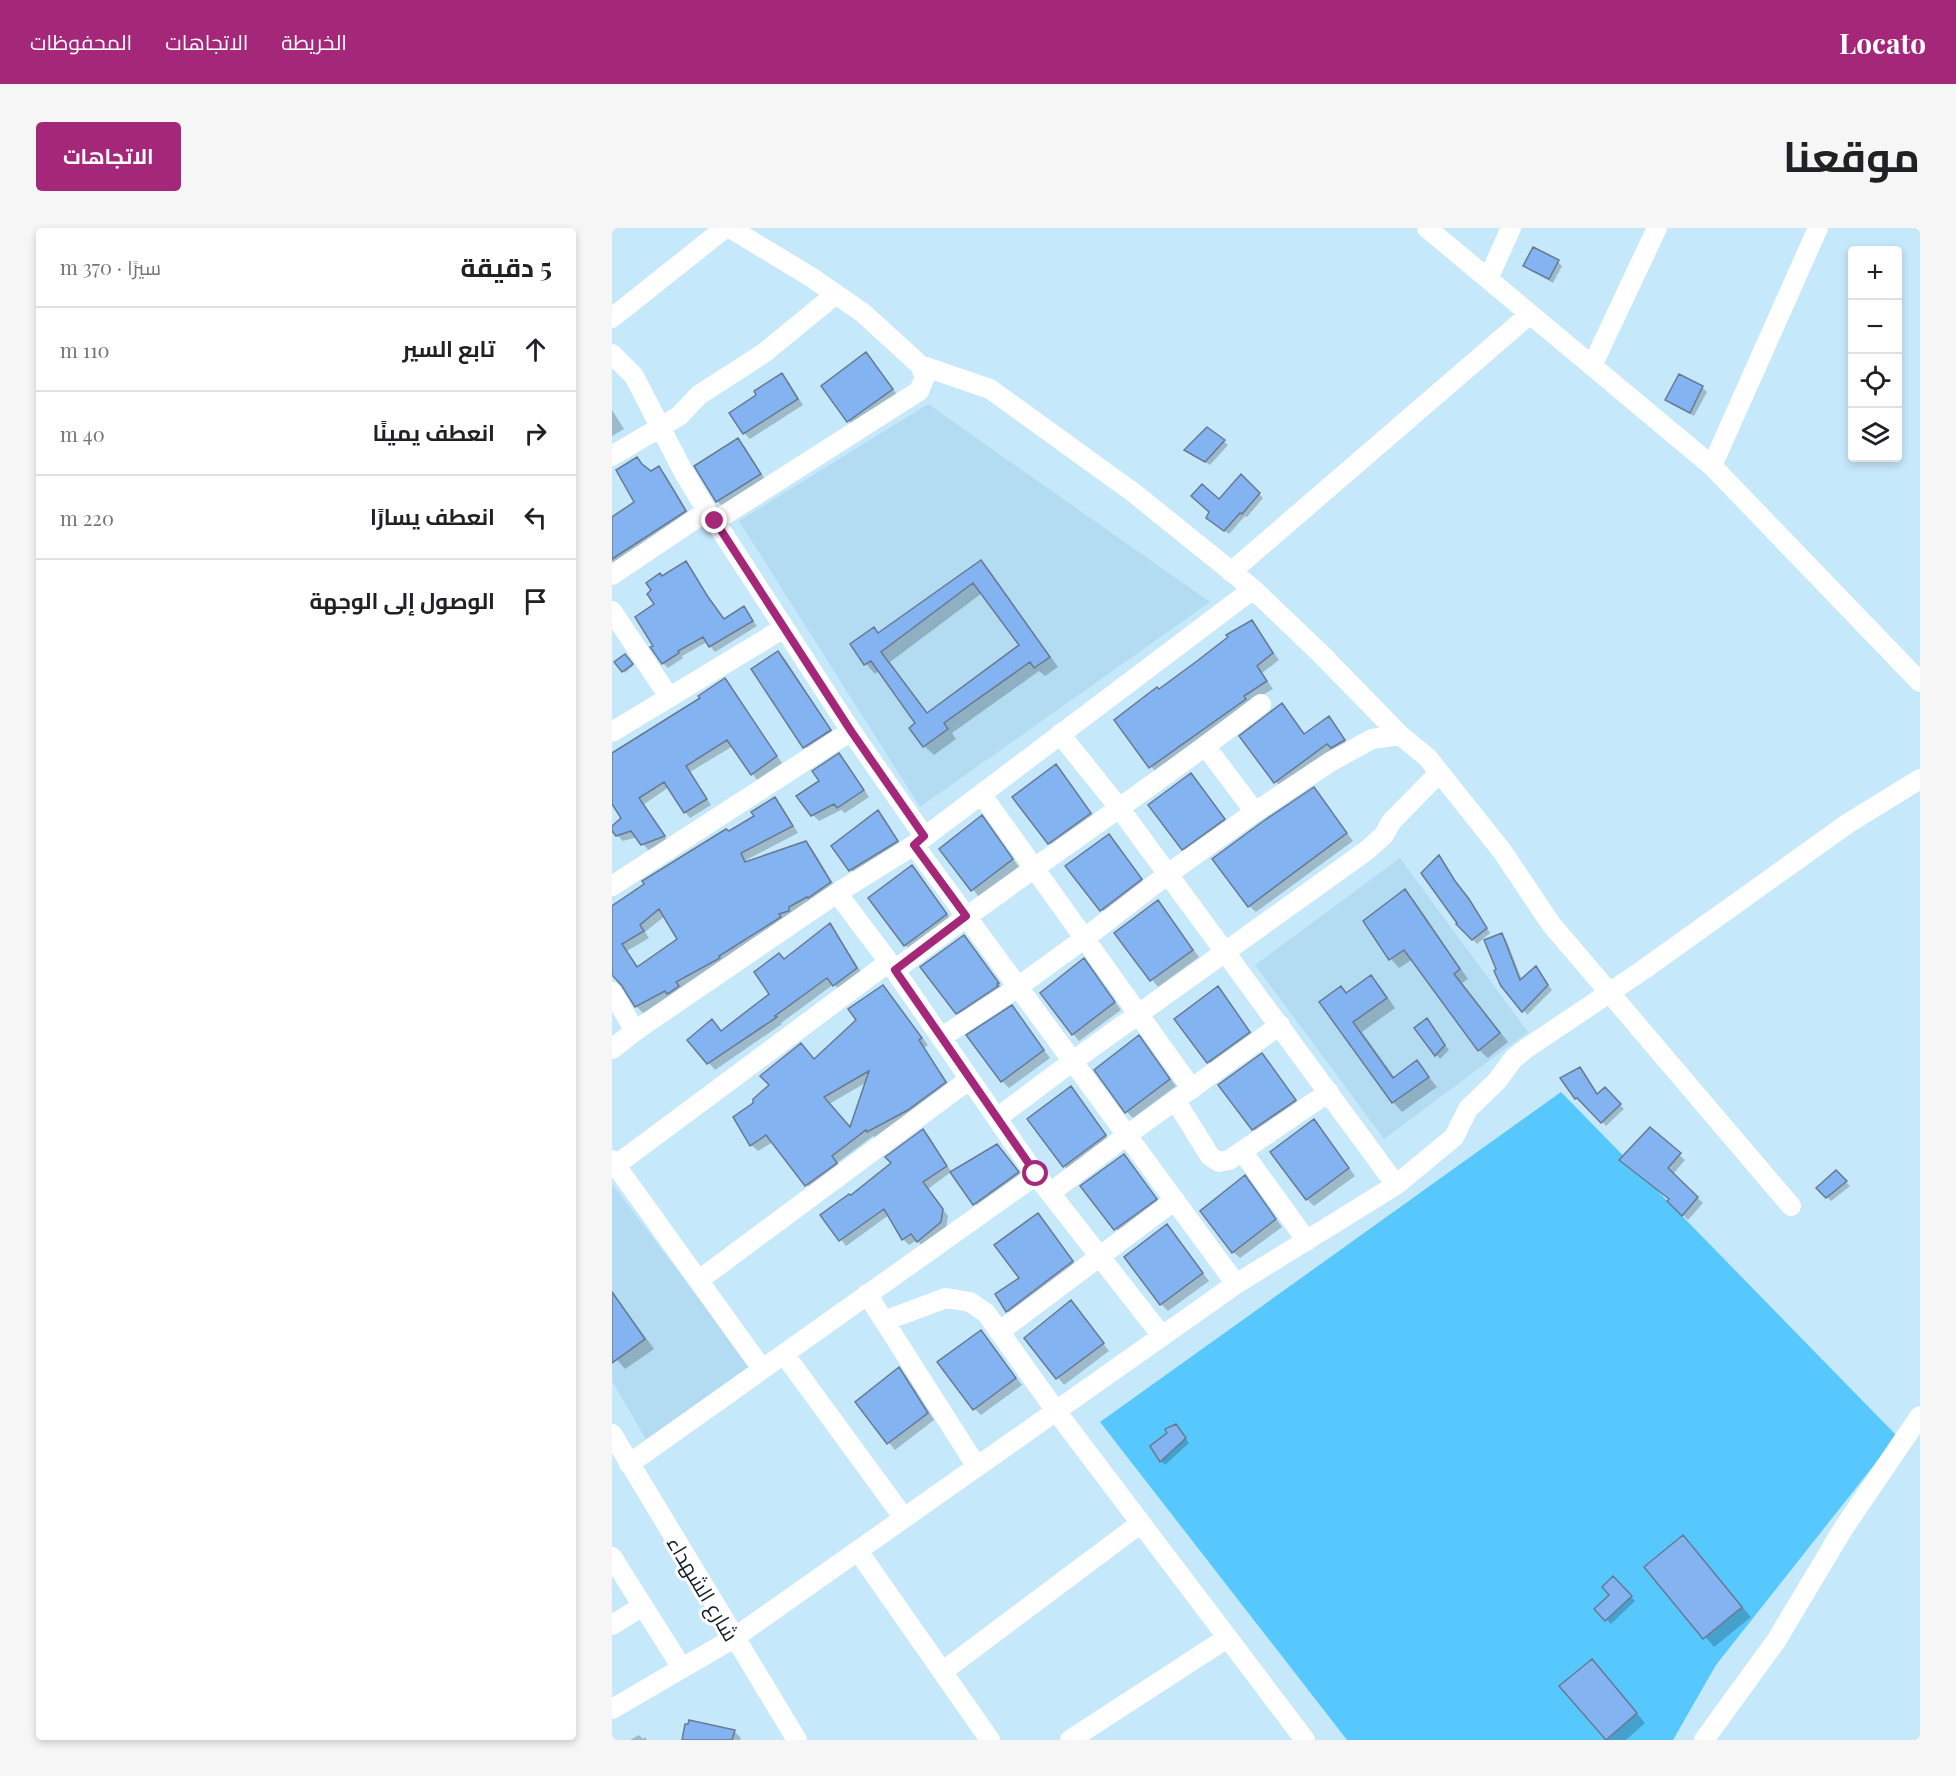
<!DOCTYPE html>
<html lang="ar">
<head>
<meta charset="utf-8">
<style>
	body { margin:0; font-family:"Playfair Display",Cairo,serif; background:#f6f6f6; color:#202124; direction:rtl }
	.controls { position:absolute; right:18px; top:18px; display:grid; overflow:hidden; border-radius:6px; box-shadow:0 3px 9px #0003 }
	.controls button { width:54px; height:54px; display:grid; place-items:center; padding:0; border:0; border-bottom:2px solid #e0e0e0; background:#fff; color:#202124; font:30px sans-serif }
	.stop { position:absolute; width:18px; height:18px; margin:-14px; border:4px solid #a52779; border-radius:50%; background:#fff }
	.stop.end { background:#a52779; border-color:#fff; box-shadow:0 2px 6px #0008 }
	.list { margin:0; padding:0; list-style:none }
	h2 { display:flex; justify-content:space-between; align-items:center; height:78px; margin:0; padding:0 24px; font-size:26px }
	h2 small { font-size:20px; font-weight:400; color:#757577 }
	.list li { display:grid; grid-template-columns:39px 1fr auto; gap:18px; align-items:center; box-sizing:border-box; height:84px; padding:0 24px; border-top:2px solid #e0e0e0 }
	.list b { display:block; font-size:22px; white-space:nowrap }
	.list em { font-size:20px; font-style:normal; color:#757577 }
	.icon { flex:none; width:33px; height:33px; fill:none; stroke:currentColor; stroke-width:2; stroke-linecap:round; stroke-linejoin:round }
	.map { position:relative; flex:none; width:1308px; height:1512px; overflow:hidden; direction:ltr; border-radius:6px }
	header { display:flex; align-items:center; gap:36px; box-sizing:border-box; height:84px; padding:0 30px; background:#a52779; color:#fff }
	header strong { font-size:28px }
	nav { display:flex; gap:33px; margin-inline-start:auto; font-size:21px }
	.intro { display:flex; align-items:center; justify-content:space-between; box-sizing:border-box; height:144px; padding:0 36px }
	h1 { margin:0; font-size:42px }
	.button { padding:15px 27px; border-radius:6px; background:#a52779; color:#fff; font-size:21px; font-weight:700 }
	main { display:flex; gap:36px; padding:0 36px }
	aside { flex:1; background:#fff; border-radius:6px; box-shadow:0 3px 9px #0003 }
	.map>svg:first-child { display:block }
</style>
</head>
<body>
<header>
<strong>Locato</strong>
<nav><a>الخريطة</a><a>الاتجاهات</a><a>المحفوظات</a></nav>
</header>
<div class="intro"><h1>موقعنا</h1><a class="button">الاتجاهات</a></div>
<main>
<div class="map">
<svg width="1308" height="1512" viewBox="0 0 1308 1512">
	<rect width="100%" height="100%" fill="#c6e8fb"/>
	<path fill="#b3dcf3" d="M316 176 598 374 308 579 127 293Z
		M788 630 916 804 772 911 643 737Z
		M0 956 138 1138 35 1213 0 1153Z"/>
	<path fill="#57c8fe" d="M949 864 1285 1208 1104 1437 1061 1512H735L488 1194Z"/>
	<path fill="#0003" fill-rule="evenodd" d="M946 34 950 38 941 55 917 42 913 38Z
		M254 126 286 168 243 200 237 193Z
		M170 147 176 153 191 177 138 211 132 205 146 167Z
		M1068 148 1090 159 1095 164 1082 188 1059 176 1055 172Z
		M0 182 12 201 0 208Z
		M595 201 616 217 598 237 574 222Z
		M126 212 133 219 154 253 112 280 105 273Z
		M25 231 38 245 47 240 53 246 79 289 0 335V290L24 274Z
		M629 248 651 270 635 289 633 288 617 306 600 294 607 273Z
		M369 333 378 343 446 439 433 448 427 443 340 505 344 511 322 527 312 518 305 496 268 442 263 446 254 436 240 417 262 401 267 406ZM370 365 409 417 316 486 278 434Z
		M74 335 113 393 132 380 145 398 103 424 95 414 70 428 71 430 56 440 51 435 43 418 44 377 50 349Z
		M639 394 646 401 667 432 650 445 661 461 637 475 545 546 504 493Z
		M166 424 173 431 224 509 199 525 193 519Z
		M13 428 21 438 13 445 5 434Z
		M113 452 118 457 170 535 145 552 121 518 78 544 99 577 78 590 73 584 57 559 31 577 57 614 36 622 25 609 11 613 5 607 11 590 0 576V526L90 471Z
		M670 477 693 507 717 490 738 519 670 560 664 554Z
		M227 527 233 533 257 569 233 585 229 582 207 593 201 587 209 554Z
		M444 538 485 592 444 622 437 615Z
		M579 547 618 598 578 627 571 621Z
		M702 561 741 613 644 684 637 678Z
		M162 571 169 577 186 605 134 632 136 635 194 615 201 622 225 662 60 770 31 785 24 778 12 757 0 744V677L4 674 6 676 144 588ZM53 688 67 711 27 740 15 723 37 710 33 704Z
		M266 584 271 589 290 619 244 648 221 618Z
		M376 596 407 639 367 669 329 622Z
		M503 615 535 659 496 689 455 638Z
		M827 629 847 659 861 677 878 705 865 716 846 696Z
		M299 639 341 693 300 723 293 717Z
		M793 663 802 672 856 751 850 755 896 814 876 830 867 822 801 731 787 740 779 731 753 694Z
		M552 681 587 729 546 759 504 706Z
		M218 697 224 704 251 747 229 764 222 756 169 795 170 796 103 842 77 812 110 805 159 766 172 732Z
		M890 707 894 711 910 752 924 740 940 762 915 787 886 742Z
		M352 709 392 762 352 791 345 785Z
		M472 732 509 782 467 813 461 806Z
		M759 749 768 758 783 780 750 804 783 850 805 834 825 859 790 884 781 874 709 774 729 760 735 766Z
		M606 760 644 811 603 840 596 834Z
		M277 765 316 817 312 820 340 861 263 910 261 908 225 935 230 942 201 964 161 914 146 923 139 917 203 832ZM255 854 239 901 217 876Z
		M400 779 438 830 397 860 390 853Z
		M815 792 837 822 828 831 804 800Z
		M527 809 564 858 521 890 515 884Z
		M656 834 689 879 648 908 641 901Z
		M968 841 986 867 993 861 1012 881 994 898 970 873 968 874 964 870Z
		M458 860 500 915 459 944 452 938Z
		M702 893 743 948 702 978 695 971Z
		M1038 901 1073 932 1061 946 1091 975 1076 992 1057 973 1059 972Z
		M311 903 317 908 340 945 391 925 413 952 369 983 339 944 316 961 336 988 334 1000 311 1019 305 1012 297 1017 291 1011 277 987 234 1018 210 987 239 969 281 935Z
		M518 935 550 978 510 1008 471 958Z
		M1224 944 1238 958 1219 973 1206 960Z
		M633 949 670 999 628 1030 621 1024Z
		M426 987 466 1040 401 1089 395 1083 409 1051Z
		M555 998 597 1053 556 1083 549 1076Z
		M0 1063 42 1121 13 1141 0 1126Z
		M465 1081 497 1123 452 1157 414 1110Z
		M369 1104 410 1157 369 1187 363 1181Z
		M287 1141 294 1148 322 1192 283 1222 245 1175Z
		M564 1197 577 1215 553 1237 549 1233Z
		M1071 1309 1139 1389 1102 1419 1034 1339Z
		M1001 1350 1023 1373 999 1396 984 1381 999 1367Z
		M989 1442 1033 1495 1014 1512H995L950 1458Z
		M122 1503 129 1510 128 1512H69Z
		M27 1507 31 1511 33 1509 35 1512H18Z"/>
	<path fill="#84b3f1" stroke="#677a93" stroke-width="1.5" fill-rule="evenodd" d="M921 19 947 32 937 51 911 38Z
		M254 124 281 161 235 194 209 158Z
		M170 145 186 171 131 206 117 185 144 167 142 163Z
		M1067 146 1091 158 1078 185 1053 172Z
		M595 199 613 212 593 234 572 222Z
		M126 210 149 246 104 274 82 238Z
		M25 229 30 236 39 243 47 238 74 283 0 331V289L22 274 4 242Z
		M629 246 648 265 630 286 628 285 612 303 594 290 597 284 579 268 590 256 607 271Z
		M369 332 438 429 422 440 418 434 332 495 336 501 311 519 297 500 303 495 259 433 252 437 238 416 262 399 266 405ZM361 355 407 417 315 485 269 424Z
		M74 333 96 369 112 391 132 378 141 393 97 419 91 409 66 423 67 425 50 436 38 419 41 418 23 389 42 376 35 366 39 362 34 355 48 345 50 348Z
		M640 392 661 425 645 438 655 453 632 468 634 471 537 540 502 492 545 459 547 461 585 433 616 409 614 407Z
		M166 423 219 502 191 520 139 441Z
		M13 426 21 436 10 444 2 434Z
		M113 450 165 528 139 547 115 512 74 538 95 571 72 585 52 554 27 570 53 608 29 617 19 603 4 608 0 603V598L9 590 0 576V525L88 470 86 468Z
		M670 475 692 506 717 488 733 512 719 520 715 516 662 555 627 508Z
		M227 525 252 562 225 580 222 576 199 588 184 568 207 553 200 543Z
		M444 536 479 585 436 616 400 569Z
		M579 545 613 591 570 622 536 577Z
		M702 559 735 605 636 679 600 631 650 594Z
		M163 569 181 598 129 625 133 634 194 613 219 654 196 670 195 669 177 679V683L167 686 169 689 107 728 108 730 64 754 67 758 57 765 55 766 53 763 23 779 10 758 0 747V678L32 656 30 653 114 601 117 603 142 588 139 584ZM47 681 65 711 25 739 10 716 32 703 28 697Z
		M266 582 286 613 237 643 219 618Z
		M370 587 401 631 359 663 327 621Z
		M497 606 530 651 488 683 453 638Z
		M827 627 843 653 857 671 875 700 860 712 844 696 845 695 809 645Z
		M300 637 335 686 292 718 256 670Z
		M793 661 848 741 842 746 888 805 866 823 792 722 777 732 751 693Z
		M546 672 581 722 538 753 502 705Z
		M218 695 245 740 221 758 215 750 163 788 165 789 95 836 75 812 100 791 109 803 157 766 142 744 167 725 172 731Z
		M890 705 908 752 924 738 936 757 910 784 889 758 882 743 884 741 872 712Z
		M352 707 387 755 385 756 386 758 344 786 308 739Z
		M472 730 503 774 460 807 428 765Z
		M759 747 775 770 741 794 781 850 805 832 817 849 780 875 707 774 729 758 734 765Z
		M271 757 310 810 307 812 334 854 296 882 255 904 254 902 220 928 225 935 193 958 154 907 138 918 121 889 141 875V871L157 857 148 848 189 815 202 831 244 792 236 781ZM257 843 238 899 212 869Z
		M606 758 638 804 595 835 562 791Z
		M400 777 432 822 389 854 354 807Z
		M815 790 833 817 823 828 802 800Z
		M527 807 558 851 513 885 482 842Z
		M650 825 684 872 640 902 606 857Z
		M968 839 985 866 993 859 1009 876 989 895 965 870 963 871 948 850Z
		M459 858 494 907 451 939 415 891Z
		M702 891 737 940 694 972 658 924Z
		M1038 899 1069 925 1056 940 1086 969 1070 988 1055 973 1057 971 1007 932Z
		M311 901 335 938 311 954 331 981 329 994 305 1014 299 1006 290 1012 272 981 227 1013 208 987 237 966 239 967 279 935 273 929Z
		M385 916 407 944 361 977 338 944Z
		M512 926 545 971 502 1002 468 958Z
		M1224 942 1235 953 1214 970 1204 960Z
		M633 947 664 991 620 1025 588 983Z
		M426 985 461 1033 394 1084 383 1066 407 1050 382 1017Z
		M555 996 591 1045 548 1077 512 1029Z
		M0 1064 33 1111 0 1135Z
		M459 1072 492 1115 444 1151 412 1110Z
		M369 1102 404 1150 361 1182 325 1134Z
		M287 1139 316 1185 275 1216 243 1174Z
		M564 1196 574 1210 548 1234 538 1218 555 1205 553 1201Z
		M1071 1307 1130 1379 1091 1411 1032 1339Z
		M1001 1348 1020 1368 993 1393 982 1381 997 1367 990 1359Z
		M980 1431 1025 1485 994 1512 947 1458Z
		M77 1492 123 1502 120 1512H70L73 1496H76Z"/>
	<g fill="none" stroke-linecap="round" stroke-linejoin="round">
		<path stroke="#fff" stroke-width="20" d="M815 0 1100 238 1308 454
			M876 51 899 0
			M0 90 113 0
			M0 126 22 148 71 243 95 283 103 293 239 503 312 608
			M308 137 378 161 522 265 641 361 710 427 788 507 816 530 890 623 939 696 1179 978
			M980 138 1045 0
			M0 228 67 188 87 167 152 125 224 66
			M1100 238 1206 0
			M103 293 307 163 313 149 308 137 251 85 199 49 118 0
			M619 344 918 86
			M0 347 95 283
			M0 383 57 469
			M0 504 172 400
			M448 506 508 581 784 957
			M594 519 643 584
			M370 567 580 861
			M302 617 624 1056
			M0 658 239 503
			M225 665 277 734 424 947 550 1108
			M283 742C403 650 530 568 649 476
			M0 764 23 803
			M330 809 406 759 473 710 556 646 643 584 718 534 760 511 788 507
			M0 821 23 803 225 665 302 617 641 361
			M563 872 598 928 607 934 617 932 717 864
			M385 890 461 833 754 623 772 607 779 594 827 545
			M630 923 695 1013
			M0 932 150 1141
			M4 937 277 734
			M438 965 515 907 668 797
			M87 1052 358 851
			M255 1066 365 1239
			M272 1093 334 1070 358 1074 374 1085 444 1183 693 1512
			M387 1104 563 972
			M172 1126 292 1290
			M0 1206 185 1512
			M17 1236 424 947
			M246 1323 378 1512
			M0 1329 70 1440
			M0 1397 31 1378
			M330 1444 529 1295
			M0 1481 122 1410 624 1056 784 957 842 909 856 881 885 853 902 830 915 820 1031 742 1235 596 1308 551
			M458 1512 615 1410
			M1092 1512 1164 1413 1231 1301 1308 1188"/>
	</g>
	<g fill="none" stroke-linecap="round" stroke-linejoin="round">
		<path stroke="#a52779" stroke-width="8" d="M103 293 239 503 312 608 302 617 354 688 283 742 424 946"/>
	</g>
	<g text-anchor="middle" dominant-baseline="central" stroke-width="6" stroke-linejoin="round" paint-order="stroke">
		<g font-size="21" fill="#101d24" stroke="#fff">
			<text transform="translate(92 1360) rotate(59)">شارع الشهداء</text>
		</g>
	</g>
</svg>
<div class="controls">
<button>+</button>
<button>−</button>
<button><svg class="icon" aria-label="locate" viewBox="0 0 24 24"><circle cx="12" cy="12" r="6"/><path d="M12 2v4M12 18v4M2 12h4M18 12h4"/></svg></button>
<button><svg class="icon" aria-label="layers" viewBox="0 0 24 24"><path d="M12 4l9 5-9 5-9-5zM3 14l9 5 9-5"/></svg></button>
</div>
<div class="stop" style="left:424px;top:946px"></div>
<div class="stop end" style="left:103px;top:293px"></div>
</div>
<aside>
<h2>5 دقيقة<small>سيرًا · 370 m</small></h2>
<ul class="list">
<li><svg class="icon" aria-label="ahead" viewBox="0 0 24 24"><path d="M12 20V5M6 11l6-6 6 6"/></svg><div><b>تابع السير</b></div><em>110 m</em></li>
<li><svg class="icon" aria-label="right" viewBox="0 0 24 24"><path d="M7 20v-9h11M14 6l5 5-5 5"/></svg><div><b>انعطف يمينًا</b></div><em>40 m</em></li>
<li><svg class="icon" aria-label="left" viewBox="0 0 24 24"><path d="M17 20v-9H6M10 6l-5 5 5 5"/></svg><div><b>انعطف يسارًا</b></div><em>220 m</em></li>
<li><svg class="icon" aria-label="arrive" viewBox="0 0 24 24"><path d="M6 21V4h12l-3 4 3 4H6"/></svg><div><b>الوصول إلى الوجهة</b></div></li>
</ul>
</aside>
</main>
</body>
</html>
